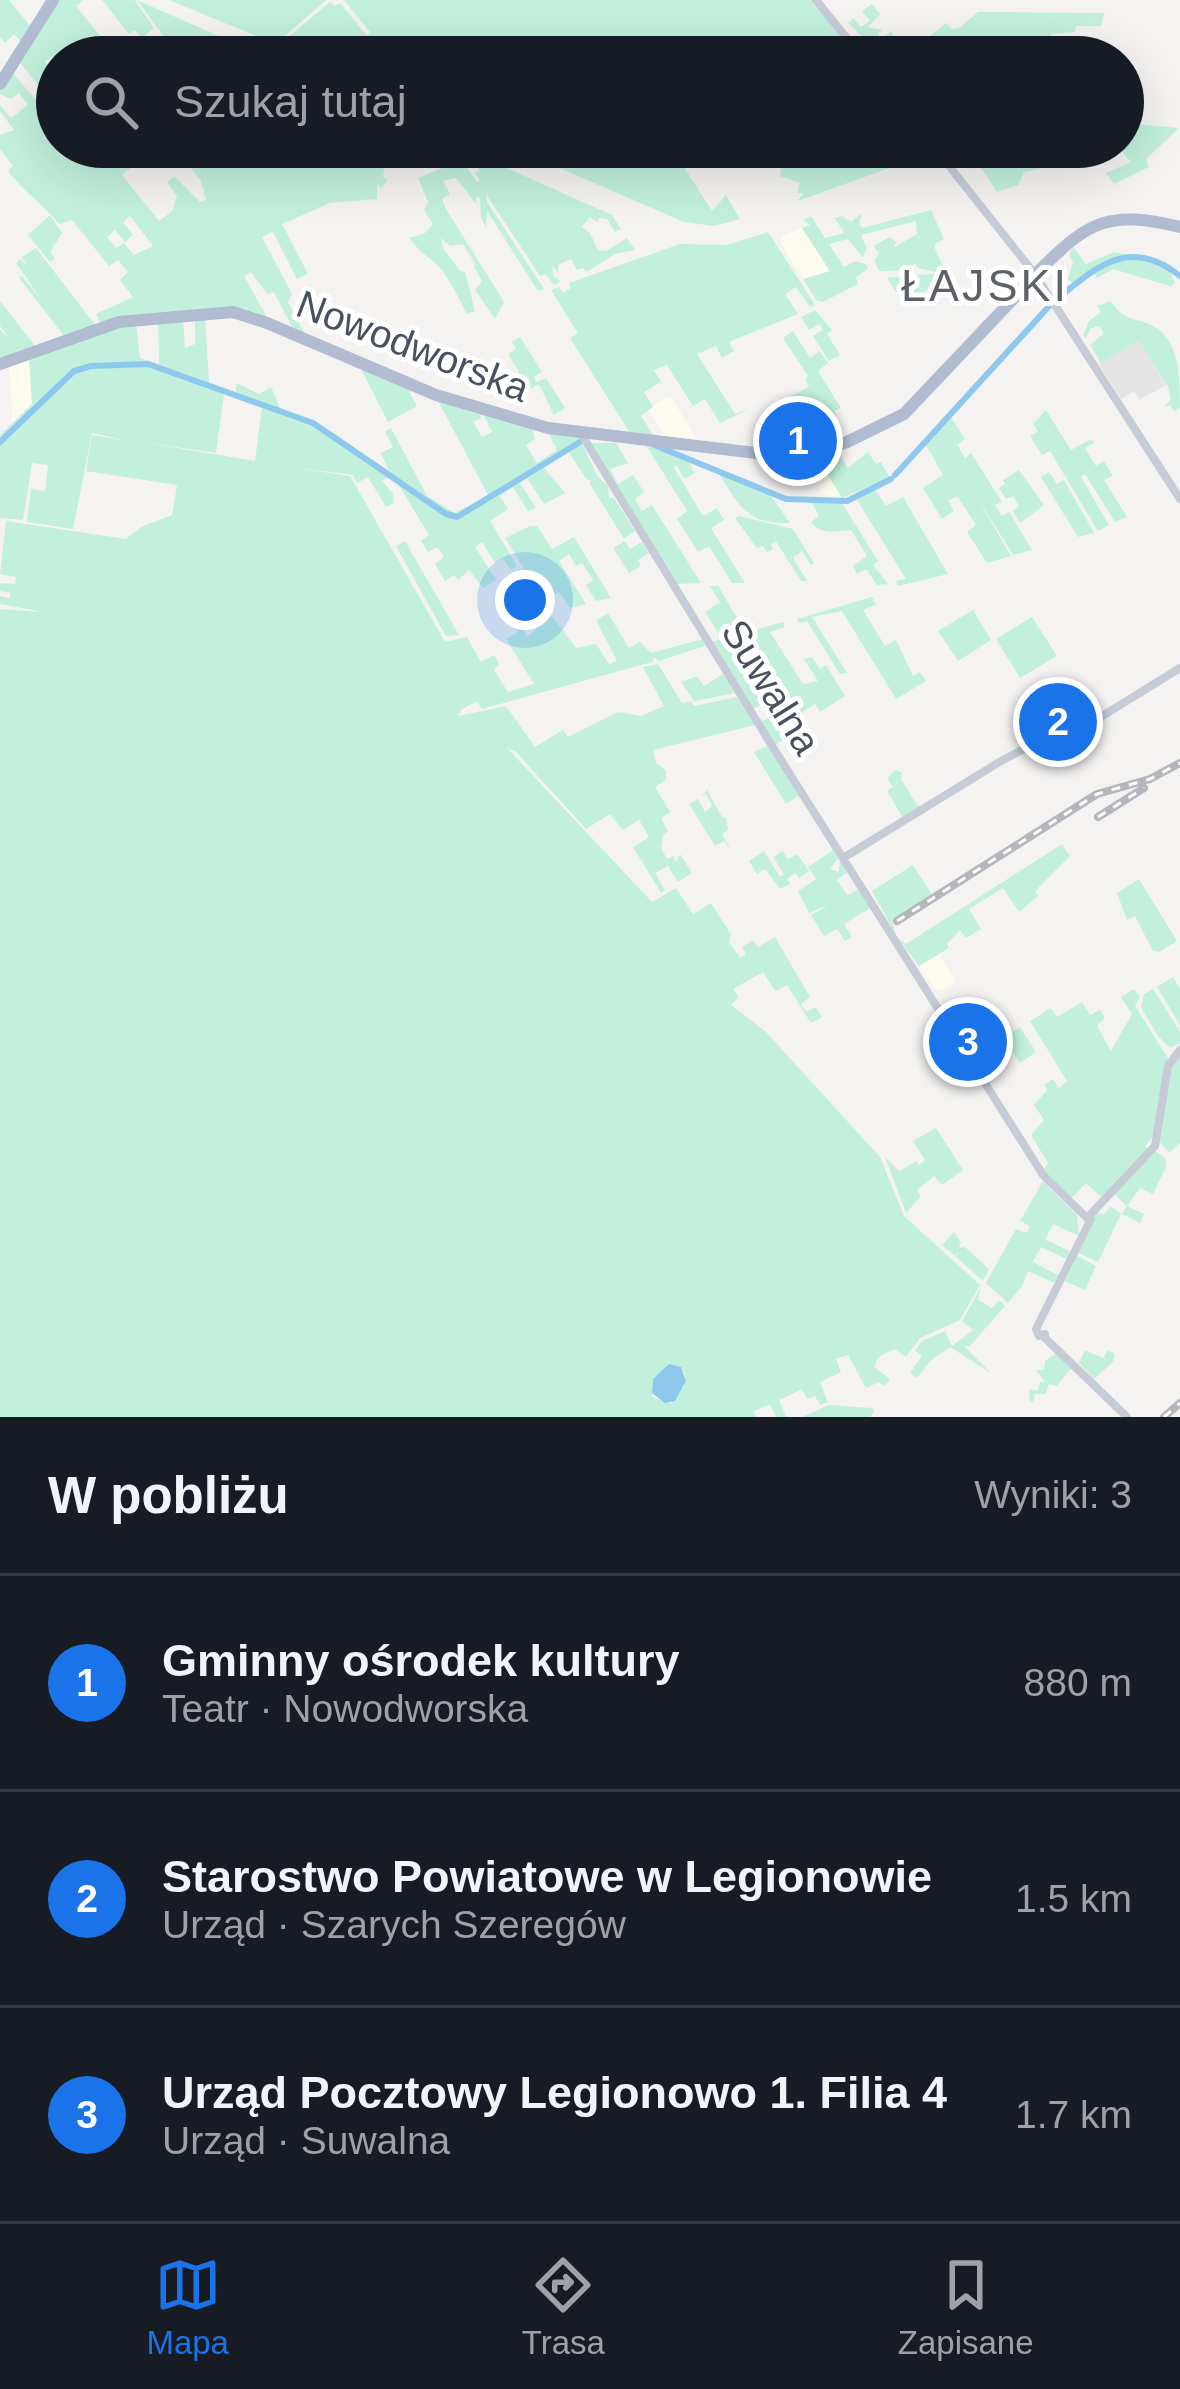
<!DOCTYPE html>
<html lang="pl">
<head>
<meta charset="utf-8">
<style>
	body { margin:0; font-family:Helvetica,sans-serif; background:#20242c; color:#f1f3f6 }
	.you { position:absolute; left:525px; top:600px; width:42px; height:42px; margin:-30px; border:9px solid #fff; border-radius:50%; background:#1a73e8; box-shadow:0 0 0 18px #1a73e833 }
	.badge { display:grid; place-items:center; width:78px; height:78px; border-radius:50%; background:#1a73e8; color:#fff; font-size:39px; font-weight:700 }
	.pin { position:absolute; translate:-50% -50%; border:6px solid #fff; box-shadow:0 3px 12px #0006 }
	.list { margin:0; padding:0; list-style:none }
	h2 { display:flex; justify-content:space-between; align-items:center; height:156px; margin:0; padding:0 48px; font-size:51px }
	h2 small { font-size:39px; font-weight:400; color:#9ea1a6 }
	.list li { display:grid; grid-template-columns:78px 1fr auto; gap:36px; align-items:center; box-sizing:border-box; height:216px; padding:0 48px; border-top:3px solid #363941 }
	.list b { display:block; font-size:45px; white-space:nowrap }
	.list p { margin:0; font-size:39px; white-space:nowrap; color:#9ea1a6 }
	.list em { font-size:39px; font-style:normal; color:#9ea1a6 }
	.icon { flex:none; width:66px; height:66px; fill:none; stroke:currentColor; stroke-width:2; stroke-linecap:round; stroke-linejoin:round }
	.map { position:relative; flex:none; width:1180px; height:1417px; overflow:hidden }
	.search { position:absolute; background:#171b24; box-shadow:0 12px 48px #0002; left:36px; right:36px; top:36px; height:132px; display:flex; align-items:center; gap:30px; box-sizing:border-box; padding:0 42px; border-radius:66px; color:#9ea1a6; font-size:45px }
	.sheet { height:804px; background:#171b24 }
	nav { display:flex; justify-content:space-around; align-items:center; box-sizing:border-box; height:168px; border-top:3px solid #363941; background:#171b24; font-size:33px; color:#9ea1a6 }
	nav a { display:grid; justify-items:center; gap:6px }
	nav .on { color:#1a73e8 }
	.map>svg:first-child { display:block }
</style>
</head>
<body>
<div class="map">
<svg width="1180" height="1417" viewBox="0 0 1180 1417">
	<rect width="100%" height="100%" fill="#f4f3f2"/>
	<path fill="#fdfbee" d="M802 228 830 272 803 279 780 242 782 235Z
		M29 357 32 404 13 424 9 365Z
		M670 396 699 442 666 437 648 409Z
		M818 458 842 498 825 495 804 461Z
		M1076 688 1085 701 1076 708 1085 723 1070 733 1055 735 1040 711Z
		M939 955 956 982 943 990H935L919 966Z"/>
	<path fill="#e5e4e4" d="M1139 341 1166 385 1139 400 1134 391 1121 399 1099 364Z"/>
	<path fill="#c2f0dd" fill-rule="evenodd" d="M0 0H9L32 28 22 43 14 34 5 43 0 37Z
		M55 0H83L76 6 117 57H57V61L52 56 45 62 57 75V109L19 61Z
		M102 0H135L154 28 142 38 135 30 129 34Z
		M137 0 246 48 242 57 231 51 234 57H191L176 39 169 44Z
		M169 0H326L276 44Z
		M344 0H812L849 46 835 57H306L279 45 330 2 335 6 340 3 367 36 370 32Z
		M872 4 880 14 868 27 883 30 878 33 881 40 891 31 895 38 882 57H875L870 44 848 23 853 18 861 27 870 21 862 11Z
		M978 12 1104 13 1101 26H1076L1075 32 1051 34 1050 57H929V37L946 23 951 29 959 28Z
		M12 72 57 125V147H147L142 151 145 156 122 175 159 221 172 211 177 196 167 182 174 176 200 202 206 200 201 181 178 152 185 147H386L394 161 385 166 383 177 388 180 381 188 377 184V199L330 203 282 224 308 274 297 279 273 232 262 237 292 294 288 302 306 336 294 331 274 292 267 294 251 272 244 276 268 319 245 311 101 324 96 314 133 297 120 280 128 272 118 260 109 266 72 220 59 224C42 203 24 192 8 171L13 166 0 149V135L14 130 0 111V105L11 118 28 105 19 93 11 99 0 94V86ZM130 216 153 246 134 255 124 243 116 248 107 237 115 230 125 242 133 235 123 222Z
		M1123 124H1129L1131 130 1138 127 1137 124 1179 128 1146 159 1149 167 1114 184 1106 173 1131 162 1118 147H1123Z
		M453 147 477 182 480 180 475 173 479 171 476 164 473 169 466 149 479 161 493 162 612 215 621 229 615 232 607 219 598 218V222L590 217 582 227 590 233 598 250 606 251 627 238 635 250 615 254 587 272 583 268 577 270 571 259 558 265V273L552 265 553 276 561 281 554 285 546 274 540 276 486 194 487 202 544 289 538 291 487 211 486 227 481 218 480 198 476 197 477 205 456 178 443 181 450 194 442 199 446 209 504 302 495 319 475 290 482 281 474 267 475 263 463 244 450 246 441 238 443 248 460 271 465 272 475 311 467 314C458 297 447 272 432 260 421 252 418 250 410 238L425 233 433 224 424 210 428 202 418 178 444 167 438 154Z
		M511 147H684L675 153 712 211 726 195 740 219 714 226 684 222Z
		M780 147H864L881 168 893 163 881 147H887L900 160 923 152 926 147 931 153 798 201 803 193H797L800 183 780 176 781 163H773L768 157Z
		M1006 147H1026L1041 169 1024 172 1018 185 997 192 975 159Z
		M931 210 944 239 935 244V249L953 289 939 291 931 281 925 295 904 305 887 278 939 273 918 268 914 263 910 270 879 271 874 260 879 253 873 246 890 237 896 242 893 248 917 234 916 221 861 235 867 247 863 258 848 239 829 244 844 267 855 261 866 264 868 269 856 277 858 284 823 302 817 301 803 279 830 271 802 228 810 225 803 220 811 216 825 238 844 233 835 218 842 216 851 222 862 213 859 223 862 228Z
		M50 215 62 233 50 252 55 258 50 262 28 235Z
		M768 232 815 305 810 307 796 287 785 294 798 314 729 342 734 351 722 358 716 346 697 354 735 414 751 408 720 423 705 399 693 406 667 365 654 370 661 382 644 392 653 407 641 416 653 435 630 433 570 338 578 333 551 290 559 287 563 293 571 288 569 283 680 244 727 245Z
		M1073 247 1086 264 1114 252 1166 262 1175 283 1170 286 1113 269 1097 278 1094 273 1073 283 1068 279 1073 262 1069 255Z
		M36 248 96 326 65 337 19 278 22 276 43 302 16 263 20 259 28 266 22 257Z
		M0 301 36 347 21 353 17 349 19 354 0 360V330L10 339 0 326Z
		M1110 301C1129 326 1137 315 1158 329 1180 345 1180 381 1180 408L1174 411 1170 405 1164 407 1171 399 1168 387 1139 341 1101 363 1090 345 1104 333 1099 326 1090 329 1086 339 1083 335 1089 321 1101 312 1097 306Z
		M815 310 832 330 827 334 840 355 829 361 813 336 823 330 820 324 809 330 801 317Z
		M195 317H205L209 382 236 393 237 383 259 394 271 387 281 410 329 430 389 471 381 453 393 447 385 431 391 428 427 496 455 513 488 495 437 399 480 412 481 418 473 422 482 437 492 432 482 412 532 428 535 439 526 445 537 463 557 450 548 432 579 437 598 477 608 486 609 498H614L635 531 624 539 590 484 591 480H587L568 451 544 468 565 493 544 504 527 478 520 483 536 508 528 511 513 487 500 496 508 509 490 521 517 566 511 570 503 558 495 563 482 542 475 547 496 580 483 588 469 570 458 580 454 575 445 581 435 564 444 557 437 547 428 552 421 541 429 535 398 484 388 477 382 481 393 494 394 503 386 507 368 477 357 483 353 475 289 467 350 476 445 642 467 637 481 662 494 655 499 664 494 670 508 692 534 684 506 639 518 632 513 626 521 624 527 636 536 630 531 622 552 616 576 648 596 644 609 664 617 661 596 620 608 613 629 648 640 642 651 653 703 639 705 646 659 661 654 657 652 662 482 709 477 701 462 709 458 716 506 706 535 747 563 730 568 737 618 712 641 716 664 706 643 667 658 664 682 703 691 701 694 706 737 697 755 725 653 750 656 763 666 770V780L655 787 670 812 661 818 668 831 663 835 661 848 667 859 673 856 676 862 680 854 692 873 678 882 668 866 655 873 665 890 661 893 633 847 649 837 639 820 623 830 610 814 586 829 515 751 507 748 652 902 676 888 693 914 711 903 731 934 729 942 740 958 746 954 742 947 753 940 758 947 775 937 810 997 801 1004 806 1012 816 1007 822 1017 811 1023 787 985 775 991 763 972 733 989 739 997 731 1005 765 1031 880 1157 904 1216 980 1285 960 1320 920 1338 906 1357 895 1349 878 1357 874 1367 890 1379 885 1386 879 1382 866 1388 848 1355 836 1359 841 1372 820 1382 828 1402 820 1405 815 1396 807 1399 802 1389 779 1400 786 1417H776L770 1404 754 1411 756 1417H0V609L44 612 0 604V596L9 598 11 593 0 591V583L15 584 16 577 0 574 6 521 126 539 141 527 172 515 177 485 86 471 92 435 128 441 92 433 73 529 27 522 31 489 45 491 48 465 32 463 23 520 0 518V435L32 404 29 357 136 322 140 358 159 364 158 320 183 318 185 348 195 344ZM224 394 262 408 255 461 142 442 216 453ZM675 1365 685 1373 684 1386 671 1403 652 1397 653 1379Z
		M793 331 810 358 820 351 828 363 818 371 841 408 834 411 837 416 821 425 803 398 791 405 787 398 809 387 805 380 808 376 783 338Z
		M520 337 542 372 534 377 537 382 546 378 565 408 554 415 539 384 520 395 509 379 519 372 508 354 516 349 512 342Z
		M359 365 406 386 417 406 388 422Z
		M1046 410 1071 450 1091 439 1094 443 1085 448 1096 466 1104 461 1113 476 1104 480 1127 517 1115 522 1085 474 1081 477 1109 525 1098 531 1050 451 1042 455 1030 436 1038 431 1033 424Z
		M951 417 965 439 957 445 965 458 971 453 1002 502 995 505 1002 516 1009 512 1032 550 1013 555 974 492 1011 556 987 563 967 532 976 525 957 496 948 501 954 511 942 519 923 488 943 475 926 445Z
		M585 443H616L628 463 610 469 618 484 633 475 644 492 635 499 642 511 652 505 701 583 673 584Z
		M646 445 688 461 695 473 685 479 676 465 674 468 703 516 717 508 724 520 711 528 745 583H732L709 546 698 552 677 519 687 511Z
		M836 449 848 468 868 452 876 464 881 462 889 477 842 498 818 458Z
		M1019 470 1044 505 1020 523 1013 511 1019 506 1013 496 1006 499 999 488 1005 484 1003 480Z
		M718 472 769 493 790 523C746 524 739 506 718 472Z
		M1049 472 1057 484 1064 480 1094 533 1078 537 1041 477Z
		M875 489 886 506 903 497 948 574 898 586 896 581 906 579 857 500Z
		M810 500 842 503 878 561 873 565 888 584 877 585 866 569 857 574 853 566 867 556 851 530C836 531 823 536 811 522L819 516Z
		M739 516 793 529 814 563 811 565 802 551 793 558 807 581H801L776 541 771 544 773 549 767 552 763 546 757 548 735 518Z
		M530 526H537L552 549 574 537 611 598 596 601 586 585 593 580 582 563 576 566 569 554 559 561 586 604 570 608 559 592 544 601 505 538Z
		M405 541 459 635 446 636 396 546Z
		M625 541 630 549 642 542 649 553 638 560 641 566 629 573 613 548Z
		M710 586H718L743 628 719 634 705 612 720 602Z
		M872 597 876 605 863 610 885 646 896 640 913 676 920 672 926 681 896 699 842 611 812 617 847 673H846L840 674 807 621 799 623 797 619Z
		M973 610 991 640 958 661 938 631Z
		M1032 617 1057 656 1020 678 996 639Z
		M783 622 785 627 770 632 803 684 818 681 804 659 812 657 820 669 826 665 845 696 820 712 815 704 799 714 811 735 801 743 794 733 775 745 760 722 792 706 786 694 752 709 711 642Z
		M723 674 735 693 694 701 681 682 697 676 704 686Z
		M769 745 800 795 786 804 754 752Z
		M896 770 902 773 901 779 917 805 922 807 903 818 887 791 893 787 887 778Z
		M707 790 722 817 726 818 728 830 722 834 731 850 724 841 715 846 689 804 698 799 705 812 712 806 706 794 701 797Z
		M1062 844 1070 856 1039 887 1036 892 1038 896 1019 912 1003 888 969 909 981 929 966 938 960 930 947 944 949 948 919 966 898 938 906 944Z
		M835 849 838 859 830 869 839 872 840 860 849 871 837 880 847 895 858 890 870 908 844 924 852 937 845 941 837 929 824 936 811 915 829 905 809 913 798 891 816 879 808 867Z
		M764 851 780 877 784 874 773 857 782 851 788 859 797 854 809 871 800 878 795 873 787 879 790 884 780 889 765 869 757 874 749 861Z
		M913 865 932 895 892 921 896 935 872 891Z
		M1139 879 1177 941 1159 952 1153 951 1135 916 1127 920 1117 893Z
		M1173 977 1180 989V1025L1157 987Z
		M1134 989 1140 997 1135 1006 1168 1058 1154 1136 1145 1146 1148 1149 1102 1198 1086 1183 1070 1200 1043 1171 1048 1163 1031 1135 1044 1120 1034 1105 1047 1090 1044 1085 1053 1079 1059 1088 1067 1081 1030 1021 1051 1008 1057 1017 1082 1002 1090 1015 1100 1010 1105 1018 1097 1026 1111 1051 1132 1014 1121 997Z
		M1153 989 1180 1032V1043L1170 1048 1158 1036 1141 1007 1144 994Z
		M1020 1027 1036 1052 1020 1063 1003 1037Z
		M1180 1052V1143L1169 1153 1160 1142C1165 1112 1162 1079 1180 1052Z
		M936 1128 963 1170 942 1185 934 1176 917 1190 921 1196 906 1213 885 1157 899 1171 916 1161 919 1165 925 1160 913 1141Z
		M1155 1151 1165 1158 1166 1167 1153 1194 1140 1188 1127 1206 1144 1214 1140 1223 1122 1214 1127 1206 1114 1194Z
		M1043 1181 1077 1215 1079 1236 1053 1224 1045 1239 1071 1252 1068 1260 1041 1247 1033 1262 1060 1276 1057 1284 1028 1271 1022 1286 1008 1303 986 1283 1016 1229 1027 1233 1030 1226 1020 1221Z
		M1111 1206 1121 1214 1098 1262 1078 1253 1097 1212 1103 1215Z
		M954 1232 961 1242 959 1248 965 1247 989 1269 983 1281 956 1257 958 1252 955 1256 942 1245Z
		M1077 1256 1096 1266 1085 1290 1065 1281Z
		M981 1287 978 1300 992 1308 999 1300 1005 1306 969 1347 963 1345 991 1373 950 1347 930 1361 917 1378 910 1373 922 1356 915 1351 922 1341 945 1331 952 1346 973 1330 962 1321Z
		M1085 1350 1103 1358 1108 1350 1115 1354 1113 1362 1094 1379 1079 1363Z
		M1057 1353 1072 1367 1057 1386 1049 1384 1046 1394H1035L1033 1402 1030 1401 1029 1390H1038L1040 1382H1045L1036 1370H1044L1045 1361Z
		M829 1405 872 1408 875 1411 870 1417H802Z"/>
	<path fill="#8fc8ed" d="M669 1364 681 1367 686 1381 675 1401 665 1403 652 1393 653 1379Z"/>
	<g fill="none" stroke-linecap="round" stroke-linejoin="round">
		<path stroke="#8fc8ed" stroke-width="6" d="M1057 299C1097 266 1130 236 1180 276
			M0 442 74 371 91 366 148 364 313 423 446 514 457 517 580 442
			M654 445 786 499 847 501 891 479
			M895 475 1052 303"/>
		<path stroke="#c6cbd6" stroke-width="8" d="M816 0 862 57
			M934 147 1034 273
			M1038 279 1180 499
			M580 432 769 741 1043 1175 1090 1221
			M843 858 1001 761 1041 740 1070 736 1180 668
			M1088 1217 1155 1146 1168 1066 1180 1050
			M1045 1334 1039 1336 1036 1329 1091 1219
			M1043 1336 1127 1417"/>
		<path stroke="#b2bcd0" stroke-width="12" d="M0 84 53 0
			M1038 272C1089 220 1109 210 1180 227
			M0 364 119 322 233 312 267 323 436 395 548 428 798 458 847 442 904 414 1033 278"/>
		<defs>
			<path id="rail" d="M1098 817 1144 788
				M897 921 1097 794 1150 779 1180 763
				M1164 1417 1180 1403"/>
		</defs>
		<use href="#rail" stroke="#b4b6bc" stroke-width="8"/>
		<use href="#rail" stroke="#fff" stroke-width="3" stroke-dasharray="9" stroke-linecap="butt"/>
	</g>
	<g text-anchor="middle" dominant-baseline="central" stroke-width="10" stroke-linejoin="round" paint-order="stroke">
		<g font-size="39" fill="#495160" stroke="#fff">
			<text transform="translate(413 346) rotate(21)">Nowodworska</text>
			<text transform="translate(771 687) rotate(58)">Suwalna</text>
		</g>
		<g font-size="45" letter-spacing="3" fill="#5e6167" stroke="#fff">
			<text x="985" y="285">ŁAJSKI</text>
		</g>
	</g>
</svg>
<div class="you"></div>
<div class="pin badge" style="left:798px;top:441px">1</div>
<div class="pin badge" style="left:1058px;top:722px">2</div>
<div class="pin badge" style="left:968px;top:1042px">3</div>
<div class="search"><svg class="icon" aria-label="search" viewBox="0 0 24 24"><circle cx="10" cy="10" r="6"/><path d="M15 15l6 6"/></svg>Szukaj tutaj</div>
</div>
<section class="sheet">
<h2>W pobliżu<small>Wyniki: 3</small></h2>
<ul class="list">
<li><span class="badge">1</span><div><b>Gminny ośrodek kultury</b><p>Teatr · Nowodworska</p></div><em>880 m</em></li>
<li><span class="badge">2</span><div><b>Starostwo Powiatowe w Legionowie</b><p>Urząd · Szarych Szeregów</p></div><em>1.5 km</em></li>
<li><span class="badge">3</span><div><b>Urząd Pocztowy Legionowo 1. Filia 4</b><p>Urząd · Suwalna</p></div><em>1.7 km</em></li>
</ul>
</section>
<nav>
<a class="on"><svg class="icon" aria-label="map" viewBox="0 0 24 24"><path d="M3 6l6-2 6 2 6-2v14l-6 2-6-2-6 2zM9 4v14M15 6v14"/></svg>Mapa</a>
<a><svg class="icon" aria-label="directions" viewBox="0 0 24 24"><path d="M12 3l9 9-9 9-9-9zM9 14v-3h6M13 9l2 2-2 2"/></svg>Trasa</a>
<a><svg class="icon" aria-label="saved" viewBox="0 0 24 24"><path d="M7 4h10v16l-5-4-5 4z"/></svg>Zapisane</a>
</nav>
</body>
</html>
